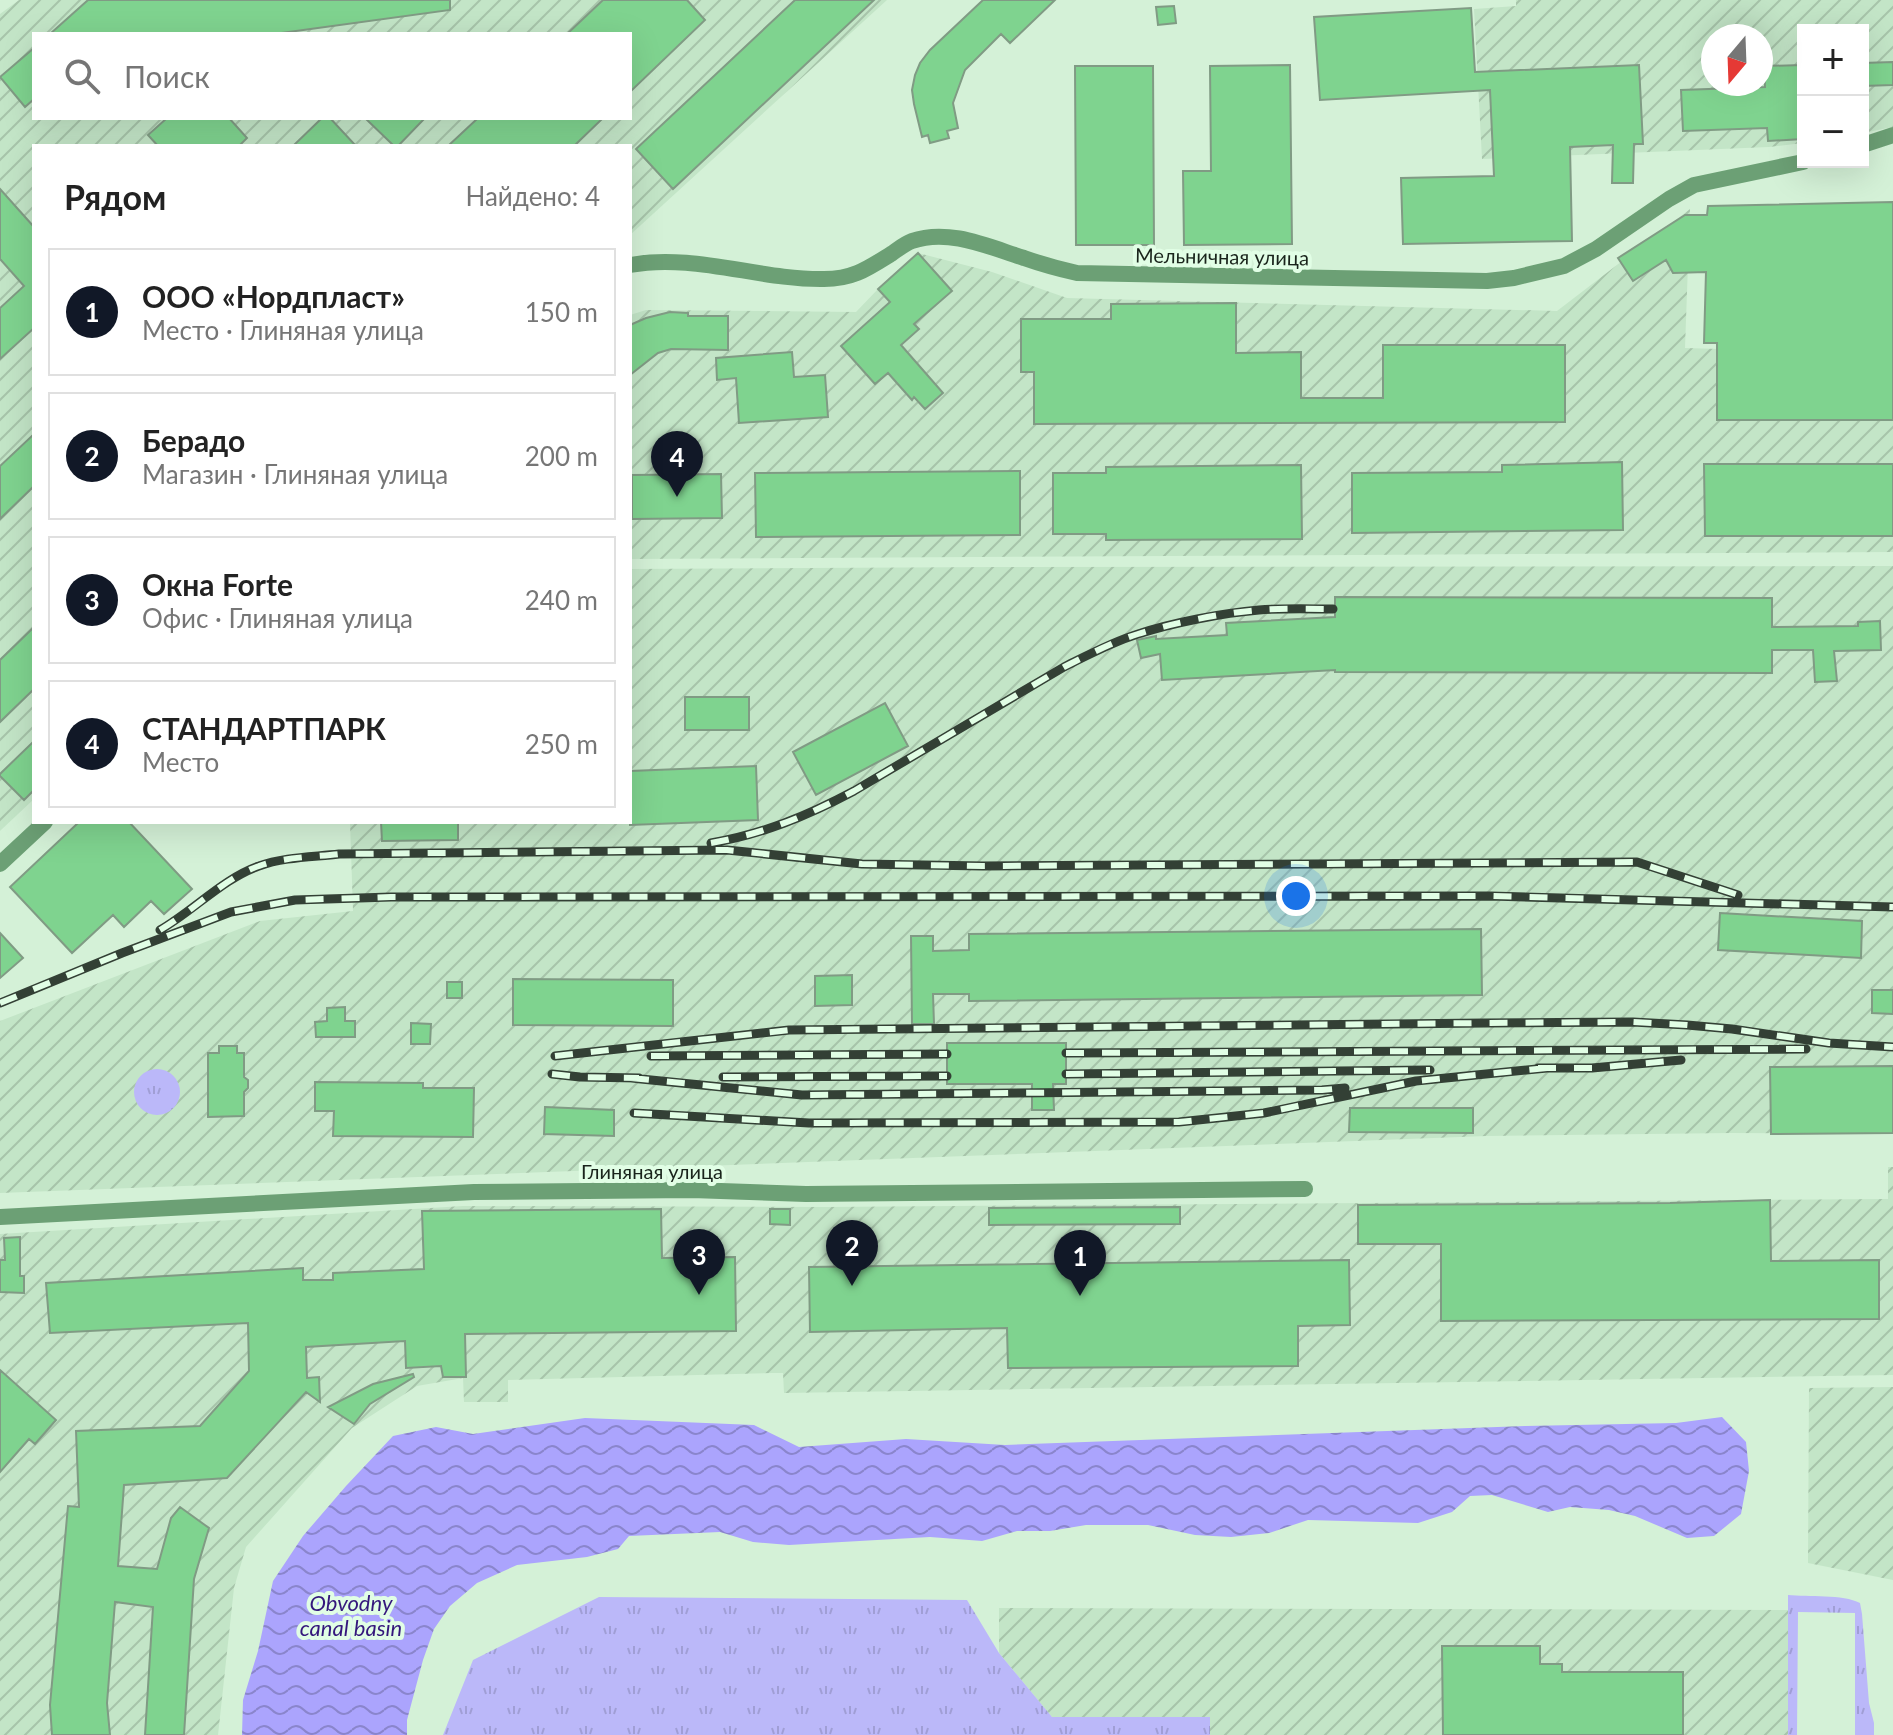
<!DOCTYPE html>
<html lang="ru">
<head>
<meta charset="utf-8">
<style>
	body { margin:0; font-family:Lato,sans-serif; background:#f2f2f2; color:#222 }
	.controls { position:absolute; right:24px; top:24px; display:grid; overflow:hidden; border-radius:0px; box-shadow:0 8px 32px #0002 }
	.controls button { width:72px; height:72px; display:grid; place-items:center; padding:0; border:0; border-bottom:2px solid #e0e0e0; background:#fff; color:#222; font:40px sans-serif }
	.compass { position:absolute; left:1701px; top:24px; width:72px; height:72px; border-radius:50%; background:#fff; box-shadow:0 8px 32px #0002; rotate:199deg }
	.you { position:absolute; left:1296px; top:896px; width:28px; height:28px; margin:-20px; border:6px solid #fff; border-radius:50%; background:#1a73e8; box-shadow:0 0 0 12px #1a73e833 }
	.badge { display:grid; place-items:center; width:52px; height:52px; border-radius:50%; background:#111827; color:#fff; font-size:26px; font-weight:700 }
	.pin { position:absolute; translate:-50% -66px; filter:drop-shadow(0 2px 4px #0008) }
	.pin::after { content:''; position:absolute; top:42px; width:28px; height:24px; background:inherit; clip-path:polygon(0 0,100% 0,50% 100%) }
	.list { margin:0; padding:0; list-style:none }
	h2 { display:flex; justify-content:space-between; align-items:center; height:104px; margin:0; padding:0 32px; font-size:34px }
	h2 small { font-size:26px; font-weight:400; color:#767676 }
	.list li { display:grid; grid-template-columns:52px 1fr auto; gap:24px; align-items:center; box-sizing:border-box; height:128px; margin:0 16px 16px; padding:0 16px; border:2px solid #e0e0e0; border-radius:0px }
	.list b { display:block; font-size:30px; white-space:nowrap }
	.list p { margin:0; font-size:26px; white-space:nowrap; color:#767676 }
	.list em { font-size:26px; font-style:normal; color:#767676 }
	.icon { flex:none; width:44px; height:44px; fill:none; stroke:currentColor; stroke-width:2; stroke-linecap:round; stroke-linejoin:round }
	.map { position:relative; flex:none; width:1893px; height:1735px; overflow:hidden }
	.search { position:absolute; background:#fff; box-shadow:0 8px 32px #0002; left:32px; top:32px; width:600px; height:88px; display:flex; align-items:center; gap:20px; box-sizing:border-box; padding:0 28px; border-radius:0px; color:#767676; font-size:30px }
	.panel { position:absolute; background:#fff; box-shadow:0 8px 32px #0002; left:32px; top:144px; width:600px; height:680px; border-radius:0px }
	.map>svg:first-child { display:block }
</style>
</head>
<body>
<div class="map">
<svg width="1893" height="1735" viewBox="0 0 1893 1735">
	<defs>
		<pattern id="industrial-furrows" width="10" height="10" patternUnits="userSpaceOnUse" patternTransform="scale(2)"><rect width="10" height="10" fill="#c3e5c7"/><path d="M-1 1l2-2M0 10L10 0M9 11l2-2" fill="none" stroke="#a7c4aa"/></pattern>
		<pattern id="grass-tufts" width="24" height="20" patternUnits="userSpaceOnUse" patternTransform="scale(2)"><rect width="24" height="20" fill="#bbb8f9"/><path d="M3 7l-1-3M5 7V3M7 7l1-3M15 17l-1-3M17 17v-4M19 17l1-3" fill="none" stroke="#a09ed5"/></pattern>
		<pattern id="water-waves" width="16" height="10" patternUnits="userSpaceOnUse" patternTransform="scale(2)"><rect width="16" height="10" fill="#aba4fd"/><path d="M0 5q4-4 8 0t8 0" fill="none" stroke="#8a85cc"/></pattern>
	</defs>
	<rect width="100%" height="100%" fill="#d4f1d7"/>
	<path fill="url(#industrial-furrows)" fill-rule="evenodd" d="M19 0H887L630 235V146H34V799L0 831V14ZM34 34H630V118H34Z
		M1516 0H1893V127L1863 133V30H1803V143L1769 147 1482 159 1474 9 1516 6ZM1713 36H1761V84H1713Z
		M1690 209 1685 348 1893 354V552L630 559V315L646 310 856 312 878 289 918 253 992 272 1067 298 1557 311Z
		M1893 566V1134L1731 1133 1486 1136 0 1193V1021L260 921 353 911 350 822H630V569L992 567Z
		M1888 1167H1893V1375L784 1393 783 1373H772L508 1380V1402H464L463 1378 417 1386 352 1428 246 1547 234 1588 218 1735H0V1234L463 1206 826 1207 1888 1199Z
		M1893 1387V1580L1808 1563 1809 1388Z
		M999 1608 1789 1610 1788 1735H1210L1209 1717H1052L999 1653Z"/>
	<path fill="url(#grass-tufts)" d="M134 1092a23 23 0 1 1 46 0a23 23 0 1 1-46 0Z
		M1788 1595C1808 1597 1843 1594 1860 1603L1862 1614 1869 1703 1874 1723V1735H1855V1613L1798 1612 1797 1735H1788Z
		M599 1597 967 1600 999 1653 1052 1717H1210V1735H443L473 1660Z"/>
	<path fill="url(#water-waves)" d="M1722 1417 1746 1442 1749 1471 1741 1514 1714 1536 1687 1538 1635 1516 1609 1510 1570 1507 1548 1512 1492 1495 1470 1496 1452 1512 1418 1523 1308 1520 1269 1533 1231 1537 1195 1535 1148 1525H1086L1050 1531H1017L982 1541 930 1537 789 1545 753 1542 720 1532 629 1536 618 1549 587 1557 517 1565 477 1583 450 1606 434 1629 423 1660 407 1720V1735H242L243 1700 258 1651 273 1581 303 1536 346 1486 393 1436 436 1427 473 1434 585 1418 754 1425 799 1447 906 1439 1005 1445 1525 1426 1676 1423Z"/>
	<path fill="#7fd38f" stroke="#809b84" stroke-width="2" d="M88 0H450V10L274 34H50Z
		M603 0H687L705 20 630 92V34H567Z
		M795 0H874L673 189 636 149Z
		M983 0H1055L1010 43 1001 34 965 70 953 103 958 128 947 131 949 138 930 143 928 135 922 137 914 104 912 90 915 75 920 63 930 50Z
		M1174 6 1176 23 1158 25 1156 7Z
		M1471 8 1475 72 1639 65 1643 144H1634L1633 183H1612L1613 145 1570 147 1572 241 1403 244 1401 178 1494 176 1490 90 1320 100 1314 17Z
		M34 48V99L25 107 0 77Z
		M1893 62V85L1863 86V63Z
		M1290 65 1292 244 1184 245 1183 171H1211L1210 66Z
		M1803 65V139L1768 141 1767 128 1683 131 1681 90 1765 87 1764 66Z
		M1075 66H1153L1154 245H1076Z
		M167 118H229L247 138 239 146H158L148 135Z
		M322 118H330L356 146H293Z
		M365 118H425L398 146H394Z
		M478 118H603L574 146H448Z
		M0 189 34 227V328L0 359V308L24 286 0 259Z
		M1893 202V420H1717V343H1704L1706 272 1673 273 1666 260 1633 281 1618 258 1685 215H1707L1708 206Z
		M918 253 952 291 914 324 919 329 901 345 943 393 925 409 914 397 912 400 888 373 875 384 841 346 890 302 878 289Z
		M1236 303V353L1301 352V398H1383V345H1565V422L1034 424V372H1021V319H1111V304Z
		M670 312 688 313V316H728V350L671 349 658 353 630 375V325L646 318Z
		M792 352 794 377 825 375 828 417 739 423 736 378 717 380 716 358Z
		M34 434V486L0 519V466Z
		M1622 462 1623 530 1352 533V473L1502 472V465Z
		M1704 464H1893V536H1705Z
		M1301 465 1302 539 1106 540V534H1053V473H1106V467Z
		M1020 471V535L756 537 755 473Z
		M721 474 722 518 632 519V475Z
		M1335 597 1772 598V627L1858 626V622L1880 621 1881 650 1834 651 1837 681 1815 682 1813 650H1772V673L1335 672V670L1162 680 1160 654 1141 658 1137 640 1156 636V639L1227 635 1226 623 1335 617Z
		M34 627V689L0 722V660Z
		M685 697H749V730H685Z
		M885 703 908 746 816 795 793 752Z
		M34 741V790L24 800 0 776V774Z
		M756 766 758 820 630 825V771Z
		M79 822H129L192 889 164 914 151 901 124 927 113 915 72 953 10 887Z
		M381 822H458V840L382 841Z
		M1720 913 1862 921 1861 958 1718 950Z
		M1481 929 1482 995 969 1001V994H933L934 1024H912L911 936H933V951L969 950V934Z
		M0 933 23 958 0 978Z
		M852 975V1005L815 1006V976Z
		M513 979 673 980V1026L513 1025Z
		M447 982H462V998H447Z
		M1872 990H1893V1014L1872 1013Z
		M345 1007V1021H355V1037H316L315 1022 327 1021V1008Z
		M411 1023 431 1024 430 1044H411Z
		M947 1043H1066V1084H1053L1054 1110H1032V1084H947Z
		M219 1046H237V1053H244V1077L248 1080V1088L244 1092V1116L208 1117V1053H219Z
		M1893 1066V1133L1771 1134 1770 1067Z
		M315 1082 423 1083V1088H474L473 1137 333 1136 334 1111H315Z
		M545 1107 614 1110V1136L544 1134Z
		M1350 1108H1473V1133L1349 1132Z
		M1770 1200 1771 1261 1879 1260V1319L1441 1321V1244H1358V1205L1670 1203Z
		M1180 1207V1224L989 1225V1208Z
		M661 1209 662 1258 735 1257 736 1331 465 1334 466 1377H443L441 1366 406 1368 405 1341 306 1347 307 1378 319 1377 320 1402 306 1392 227 1478 124 1485 118 1566 157 1569 171 1518 180 1507 209 1528 194 1579 184 1735H145L153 1607 115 1602 107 1703 110 1735H52L50 1705 68 1506 79 1507 76 1431 200 1426 249 1371 248 1323 50 1333 46 1283 303 1268V1280H333V1273L424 1269 422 1211Z
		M770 1209H790V1225L770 1224Z
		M20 1237V1276H24V1293L0 1292V1260H5L4 1238Z
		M1349 1260 1350 1325 1298 1326V1366L1008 1368 1007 1328 810 1332 809 1267Z
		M0 1370 56 1420 35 1444 29 1439 0 1472Z
		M413 1374 414 1377 370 1404 354 1424 328 1407 373 1384Z
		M1442 1646H1540V1664H1562V1672H1683V1735H1443Z"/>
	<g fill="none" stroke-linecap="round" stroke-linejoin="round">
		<path stroke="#6ca075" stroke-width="16" d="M1863 145 1893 135
			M630 265C693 253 760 280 824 279 853 279 867 269 891 254 897 250 904 244 912 241 949 228 989 247 1024 258 1041 264 1059 269 1077 273L1487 281 1514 278 1564 266 1596 249 1669 199 1694 185 1803 162
			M0 864 45 822
			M0 1217 474 1192 692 1190 806 1194 1305 1189"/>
		<defs>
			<path id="rail" d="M711 843C763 834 807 816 854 791L1064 667C1088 655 1112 642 1138 634 1172 623 1222 613 1259 610 1283 608 1309 609 1333 609
				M160 930C193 911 224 878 259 866 283 857 313 857 339 854L727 850 862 864 983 866 1637 862 1738 895
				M0 1003 122 953 231 912 295 900 391 897 1490 896 1893 907
				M1066 1053 1806 1049
				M555 1056 789 1030 1486 1023 1633 1022 1687 1025 1732 1029 1829 1043 1893 1047
				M651 1056 947 1054
				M1538 1068H1592L1681 1060
				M552 1074 580 1077 639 1078
				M1066 1074 1430 1070
				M723 1077 947 1076
				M631 1078 802 1095 1322 1090 1345 1088
				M634 1113 809 1123 1179 1122 1264 1113 1416 1081 1547 1068"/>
		</defs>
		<use href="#rail" stroke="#334035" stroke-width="9"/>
		<use href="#rail" stroke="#e1fee5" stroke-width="6" stroke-dasharray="18" stroke-linecap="butt"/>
	</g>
	<g text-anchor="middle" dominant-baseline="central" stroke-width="8" stroke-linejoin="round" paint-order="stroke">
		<g font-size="20" fill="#19241b" stroke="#e1fee5">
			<text transform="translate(1222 256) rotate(1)">Мельничная улица</text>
			<text x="652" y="1171">Глиняная улица</text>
		</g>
		<g font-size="22" font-style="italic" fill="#34177c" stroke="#e1fee5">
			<text x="351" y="1602">Obvodny<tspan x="351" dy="25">canal basin</tspan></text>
		</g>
	</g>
</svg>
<div class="controls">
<button>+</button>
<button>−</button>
</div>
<svg class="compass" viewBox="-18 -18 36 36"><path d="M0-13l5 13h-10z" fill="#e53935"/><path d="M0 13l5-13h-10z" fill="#767676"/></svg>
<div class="you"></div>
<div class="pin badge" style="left:1080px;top:1296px">1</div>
<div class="pin badge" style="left:852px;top:1286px">2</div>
<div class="pin badge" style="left:699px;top:1295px">3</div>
<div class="pin badge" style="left:677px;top:497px">4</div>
<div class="search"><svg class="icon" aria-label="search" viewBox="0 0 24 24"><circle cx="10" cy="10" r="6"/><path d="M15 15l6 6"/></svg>Поиск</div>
<section class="panel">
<h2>Рядом<small>Найдено: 4</small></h2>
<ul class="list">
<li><span class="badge">1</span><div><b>ООО «Нордпласт»</b><p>Место · Глиняная улица</p></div><em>150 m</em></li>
<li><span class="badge">2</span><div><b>Берадо</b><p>Магазин · Глиняная улица</p></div><em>200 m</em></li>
<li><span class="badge">3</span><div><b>Окна Forte</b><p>Офис · Глиняная улица</p></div><em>240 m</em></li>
<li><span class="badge">4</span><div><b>СТАНДАРТПАРК</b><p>Место</p></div><em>250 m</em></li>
</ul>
</section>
</div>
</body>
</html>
